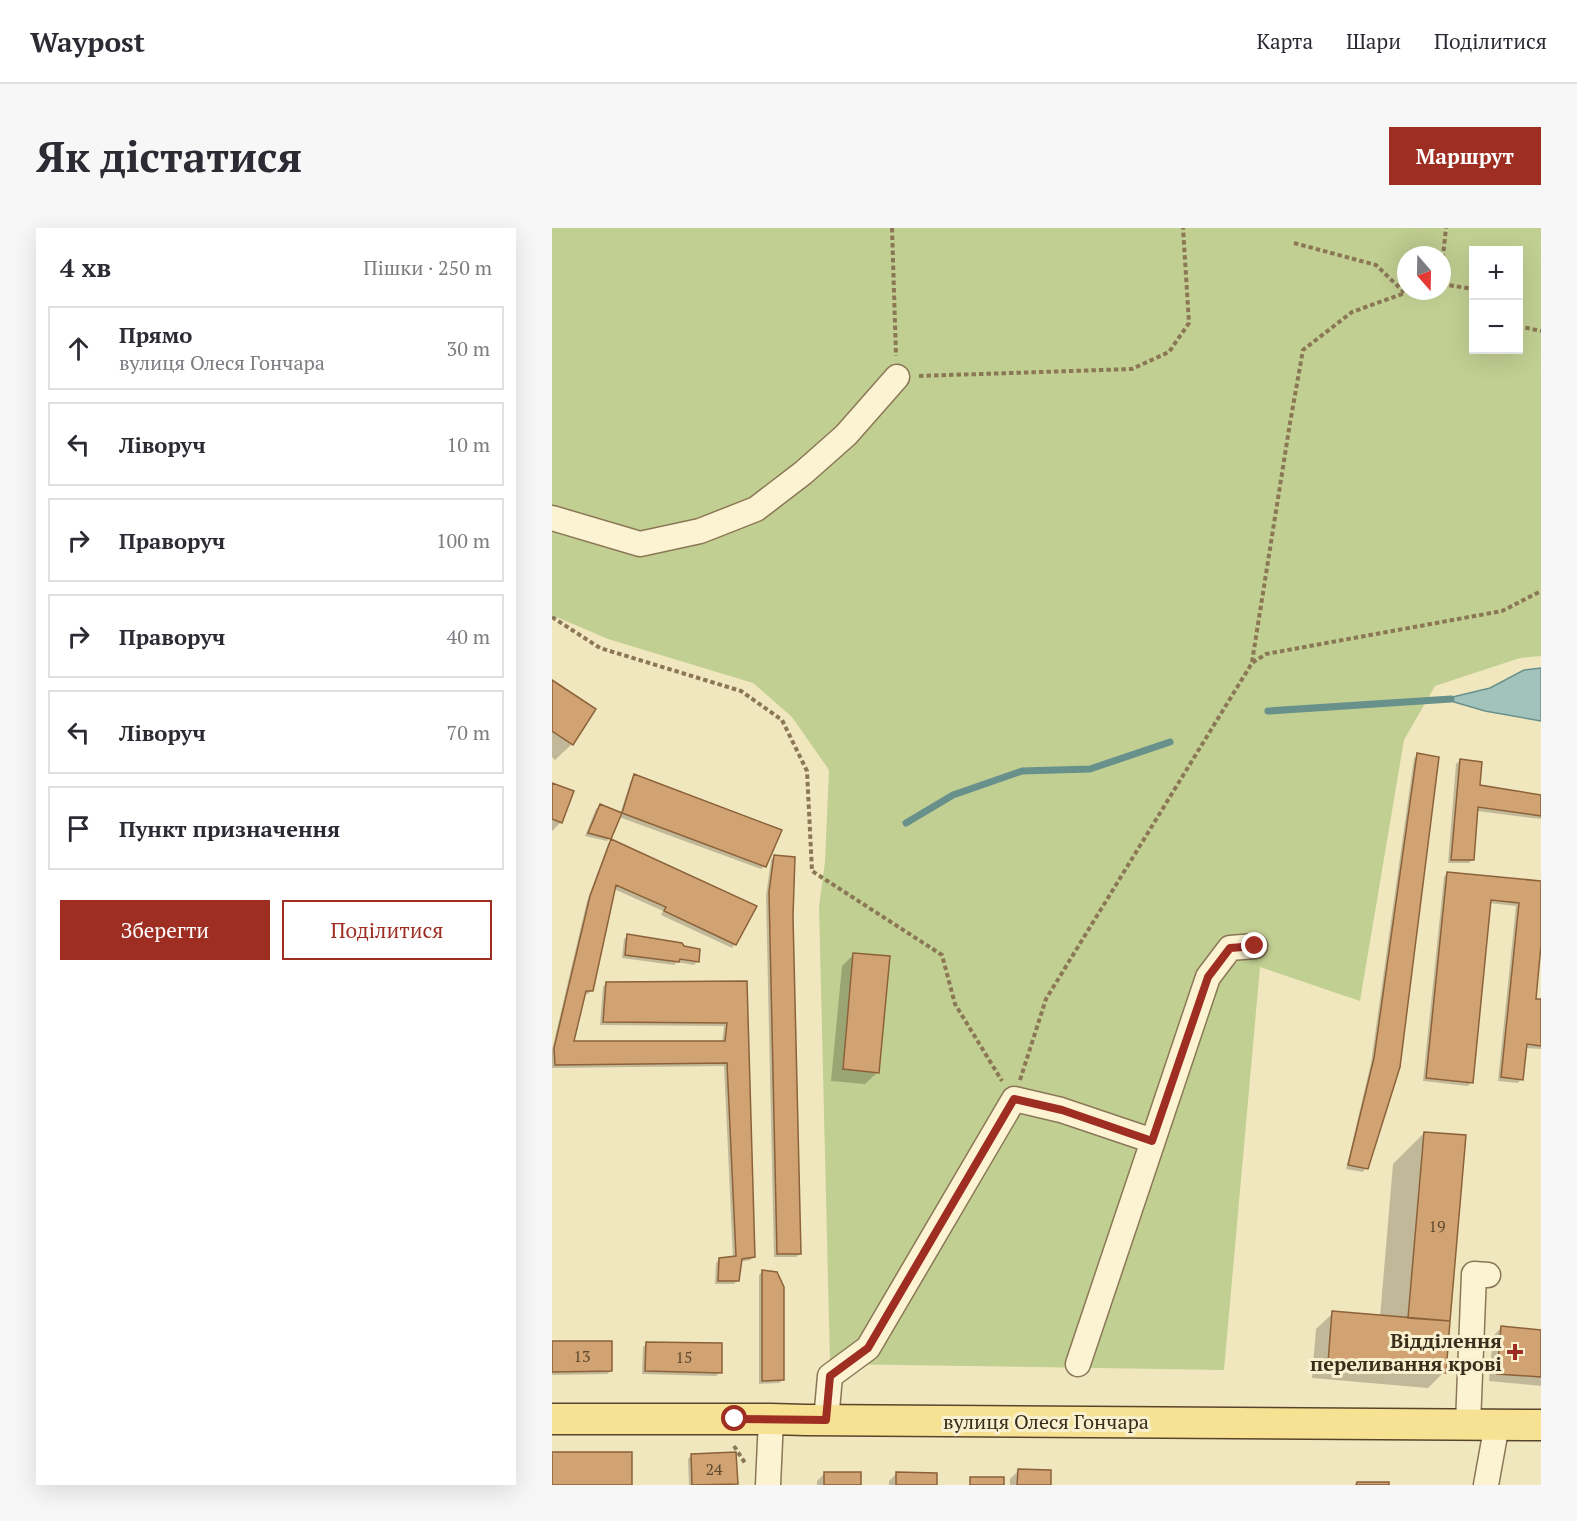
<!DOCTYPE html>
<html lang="uk">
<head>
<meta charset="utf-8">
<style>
	body { margin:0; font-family:"PT Serif",serif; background:#f7f7f7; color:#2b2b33 }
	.controls { position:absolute; right:18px; top:18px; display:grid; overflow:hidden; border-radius:0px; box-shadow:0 6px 24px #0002 }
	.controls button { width:54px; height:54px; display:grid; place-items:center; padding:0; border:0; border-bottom:2px solid #e1e1e2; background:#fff; color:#2b2b33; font:30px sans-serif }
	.compass { position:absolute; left:845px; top:18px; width:54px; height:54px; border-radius:50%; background:#fff; box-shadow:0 6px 24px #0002; rotate:160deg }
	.stop { position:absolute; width:18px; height:18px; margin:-14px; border:4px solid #9e2d22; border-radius:50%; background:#fff }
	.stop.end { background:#9e2d22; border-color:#fff; box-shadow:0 2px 6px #0008 }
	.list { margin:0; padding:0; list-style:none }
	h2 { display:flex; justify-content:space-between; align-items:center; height:78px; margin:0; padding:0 24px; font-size:26px }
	h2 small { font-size:20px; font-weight:400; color:#7c7c81 }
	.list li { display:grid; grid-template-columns:39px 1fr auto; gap:18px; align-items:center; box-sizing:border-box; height:84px; margin:0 12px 12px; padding:0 12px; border:2px solid #e1e1e2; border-radius:0px }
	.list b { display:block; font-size:22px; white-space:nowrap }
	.list p { margin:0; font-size:20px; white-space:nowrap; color:#7c7c81 }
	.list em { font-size:20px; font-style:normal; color:#7c7c81 }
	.actions { display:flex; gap:12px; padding:18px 24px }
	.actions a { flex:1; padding:14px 0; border:2px solid #9e2d22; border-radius:0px; text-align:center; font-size:21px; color:#9e2d22 }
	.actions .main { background:#9e2d22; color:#fff }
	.icon { flex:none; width:33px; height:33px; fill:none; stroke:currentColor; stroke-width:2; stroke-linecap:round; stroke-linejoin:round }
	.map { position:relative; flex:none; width:989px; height:1257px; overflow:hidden; border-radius:0px }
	header { display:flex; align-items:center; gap:36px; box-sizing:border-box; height:84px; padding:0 30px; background:#fff; border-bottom:2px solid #e1e1e2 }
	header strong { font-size:28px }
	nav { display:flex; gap:33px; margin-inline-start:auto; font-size:21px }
	.intro { display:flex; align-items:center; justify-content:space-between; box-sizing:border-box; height:144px; padding:0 36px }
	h1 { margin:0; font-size:42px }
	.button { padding:15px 27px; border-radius:0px; background:#9e2d22; color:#fff; font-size:21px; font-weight:700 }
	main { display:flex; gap:36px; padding:0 36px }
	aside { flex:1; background:#fff; border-radius:0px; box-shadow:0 6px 24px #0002 }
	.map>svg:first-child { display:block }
</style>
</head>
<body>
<header>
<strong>Waypost</strong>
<nav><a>Карта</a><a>Шари</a><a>Поділитися</a></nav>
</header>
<div class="intro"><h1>Як дістатися</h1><a class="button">Маршрут</a></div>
<main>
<aside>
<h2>4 хв<small>Пішки · 250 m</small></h2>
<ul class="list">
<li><svg class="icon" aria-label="ahead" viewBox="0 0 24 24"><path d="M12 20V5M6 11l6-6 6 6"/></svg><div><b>Прямо</b><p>вулиця Олеся Гончара</p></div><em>30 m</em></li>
<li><svg class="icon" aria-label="left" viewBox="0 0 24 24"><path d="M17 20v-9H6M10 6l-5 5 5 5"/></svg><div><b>Ліворуч</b></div><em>10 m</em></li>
<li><svg class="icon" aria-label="right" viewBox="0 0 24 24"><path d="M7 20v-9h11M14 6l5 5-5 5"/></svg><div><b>Праворуч</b></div><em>100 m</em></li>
<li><svg class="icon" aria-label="right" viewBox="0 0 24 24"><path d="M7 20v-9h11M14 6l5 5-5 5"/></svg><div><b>Праворуч</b></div><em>40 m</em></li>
<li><svg class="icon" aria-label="left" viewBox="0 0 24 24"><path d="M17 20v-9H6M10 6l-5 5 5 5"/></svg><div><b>Ліворуч</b></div><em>70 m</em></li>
<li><svg class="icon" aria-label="arrive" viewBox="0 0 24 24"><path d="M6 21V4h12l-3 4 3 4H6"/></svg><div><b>Пункт призначення</b></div></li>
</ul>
<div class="actions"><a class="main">Зберегти</a><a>Поділитися</a></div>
</aside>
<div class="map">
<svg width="989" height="1257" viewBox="0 0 989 1257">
	<rect width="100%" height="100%" fill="#f1e7bf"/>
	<path fill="#c2cf92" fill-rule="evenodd" d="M0 0H989V428L968 430 883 458 852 512 808 773 708 739 672 1142 278 1136 267 678 273 634 277 542 240 489 201 455 56 411 0 387ZM921 22H966V122H921ZM854 27H890V63H854Z"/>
	<path fill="#a2c2bc" stroke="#69918b" stroke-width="1.5" d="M989 440V493L933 483 892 471 938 460 972 442Z"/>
	<path fill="#0003" d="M0 454 20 516 3 532 0 529Z
		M866 527 814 940 811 944 794 941 819 835 862 530Z
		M908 532 927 558 989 568V591L925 583 921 631 917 635H896L904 536Z
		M83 548 213 638 209 641 67 589 58 610 55 613 33 608 44 581 48 578 68 586 79 552Z
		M0 557 9 594 0 603Z
		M60 612 183 716 180 720 109 687 111 683 62 661 40 762 36 766H31L20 815H170L172 798 48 797 51 759 54 755 194 754 201 1029 198 1032 188 1034 186 1052 182 1056H163L164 1035 168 1031 181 1030 172 838 0 840V822L35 673 56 616Z
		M222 628 239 688 248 1026 244 1029H222L214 668 219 632Z
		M895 645 989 654 982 772 989 773V821L973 820 969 851 966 855 946 853 964 678 937 675 919 854 916 858 871 853 892 649Z
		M76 708 146 733 142 737 125 734 122 737 70 730 72 711Z
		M302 726 326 844 313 856 279 853 290 738Z
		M872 905 892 1144 876 1160 760 1150 764 1101 781 1085 828 1089 841 936Z
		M211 1043 231 1152 227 1155 207 1156V1047Z
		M949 1100 989 1103V1158L937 1153 941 1108Z
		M0 1115 59 1143 55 1146 0 1147Z
		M95 1115 168 1144 164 1148 90 1146 91 1119Z
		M139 1228 184 1256 183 1257H137L136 1231Z
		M466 1243 497 1257H458V1251Z
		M273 1245 307 1257H265V1253Z
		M345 1245 384 1257H337V1253Z"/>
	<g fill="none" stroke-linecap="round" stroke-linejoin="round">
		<path stroke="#69918b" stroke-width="7" d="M716 483 899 471
			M354 595 401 567 470 543 538 541 618 514"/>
	</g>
	<path fill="#d2a372" stroke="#8b623a" stroke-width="1.5" d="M0 452 44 481 21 517 0 503Z
		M865 525 887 529 848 839 816 941 796 937 822 830Z
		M908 531 930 534 928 557 989 567V588L926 579 922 632H899Z
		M82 546 230 602 214 639 70 585Z
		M0 555 22 563 10 595 0 591Z
		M48 576 70 585 59 611 36 605Z
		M59 611 205 678 184 717 112 683 114 679 64 657 41 763H34L22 813H173L175 795 51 794 54 754 195 753 203 1029 190 1031 187 1053H166L167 1030 184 1028 175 835 3 837 2 820 38 668Z
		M222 627 243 629 241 688 249 1026H225L217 664Z
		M895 644 989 653V717L984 771H989V818L975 816 971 852 949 849 967 675 939 672 921 855 874 850Z
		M75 706 130 715 132 718 148 721 147 734 128 731 127 734 73 727Z
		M301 725 338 728 327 845 291 841Z
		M872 904 914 907 898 1093 856 1090Z
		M210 1042 225 1044 232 1059V1152L210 1153Z
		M780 1083 898 1093 894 1145 776 1135Z
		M949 1098 989 1102V1149L945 1146Z
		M0 1113H60V1143L0 1144Z
		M94 1114 170 1115V1145L93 1143Z
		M0 1224H80V1257H0Z
		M184 1224 186 1256 140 1257 139 1226Z
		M466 1241 499 1242V1257H465Z
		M272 1244H309V1257H272Z
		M344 1244 385 1245V1257H344Z
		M418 1249H452V1257H418Z
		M805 1254H837V1257H804Z"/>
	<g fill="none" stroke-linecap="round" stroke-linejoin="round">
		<defs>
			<path id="minor" d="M0 290 88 316 148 303 204 281 251 245 294 207 345 149
				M526 1136 656 749 678 720 703 718
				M274 1193 278 1148 316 1120 462 871 509 882 601 913
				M916 1196 922 1046 936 1047
				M216 1257 219 1191
				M934 1257 945 1196"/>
			<path id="major" d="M0 1191H219L254 1192 989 1197"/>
		</defs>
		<use href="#minor" stroke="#8b7756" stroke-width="27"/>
		<use href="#major" stroke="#58442b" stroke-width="33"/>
		<path stroke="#8b7756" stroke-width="4" stroke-dasharray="4.5 3" stroke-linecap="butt" d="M340 0 344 128
			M742 15 824 37 853 65 861 63
			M890 38 894 0
			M890 56 921 61
			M966 98 989 103
			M367 148 580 141 617 124 637 95 631 0
			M0 389 48 420 189 463 230 492 255 543 260 643 390 727 403 776 450 853
			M700 434 738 195 751 122 800 84 853 65
			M468 852 494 771 700 435 714 426 950 383 989 363
			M182 1218 193 1235"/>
		<use href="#minor" stroke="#fbf3d2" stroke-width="24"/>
		<use href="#major" stroke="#f7e293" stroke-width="30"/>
	</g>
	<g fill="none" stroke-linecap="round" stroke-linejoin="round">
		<path stroke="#9e2d22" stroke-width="8" d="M183 1191 274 1192 278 1148 316 1120 462 871 510 882 600 913 656 749 678 720 703 718"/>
	</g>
	<path fill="#9e2d22" stroke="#f8f0cf" stroke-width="2" d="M960 1115h6v6h6v6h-6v6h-6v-6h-6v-6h6z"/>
	<g text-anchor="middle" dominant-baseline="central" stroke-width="6" stroke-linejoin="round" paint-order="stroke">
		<g font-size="16" fill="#5f4a31">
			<text x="885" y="998">19</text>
			<text x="30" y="1128">13</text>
			<text x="132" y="1129">15</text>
			<text x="162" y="1241">24</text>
		</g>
		<g font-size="20" font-weight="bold" fill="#392d1b" stroke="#f8f0cf" text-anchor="end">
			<text x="950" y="1112">Відділення<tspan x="950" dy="23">переливання крові</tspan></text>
		</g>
		<g font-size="20" fill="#392d1b" stroke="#f8f0cf">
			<text x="494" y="1193">вулиця Олеся Гончара</text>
		</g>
	</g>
</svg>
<div class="controls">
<button>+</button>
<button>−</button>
</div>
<svg class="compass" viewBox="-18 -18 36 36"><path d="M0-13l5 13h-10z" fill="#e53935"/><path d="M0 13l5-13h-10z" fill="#7c7c81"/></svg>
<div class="stop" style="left:183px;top:1191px"></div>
<div class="stop end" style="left:703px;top:718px"></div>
</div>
</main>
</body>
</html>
